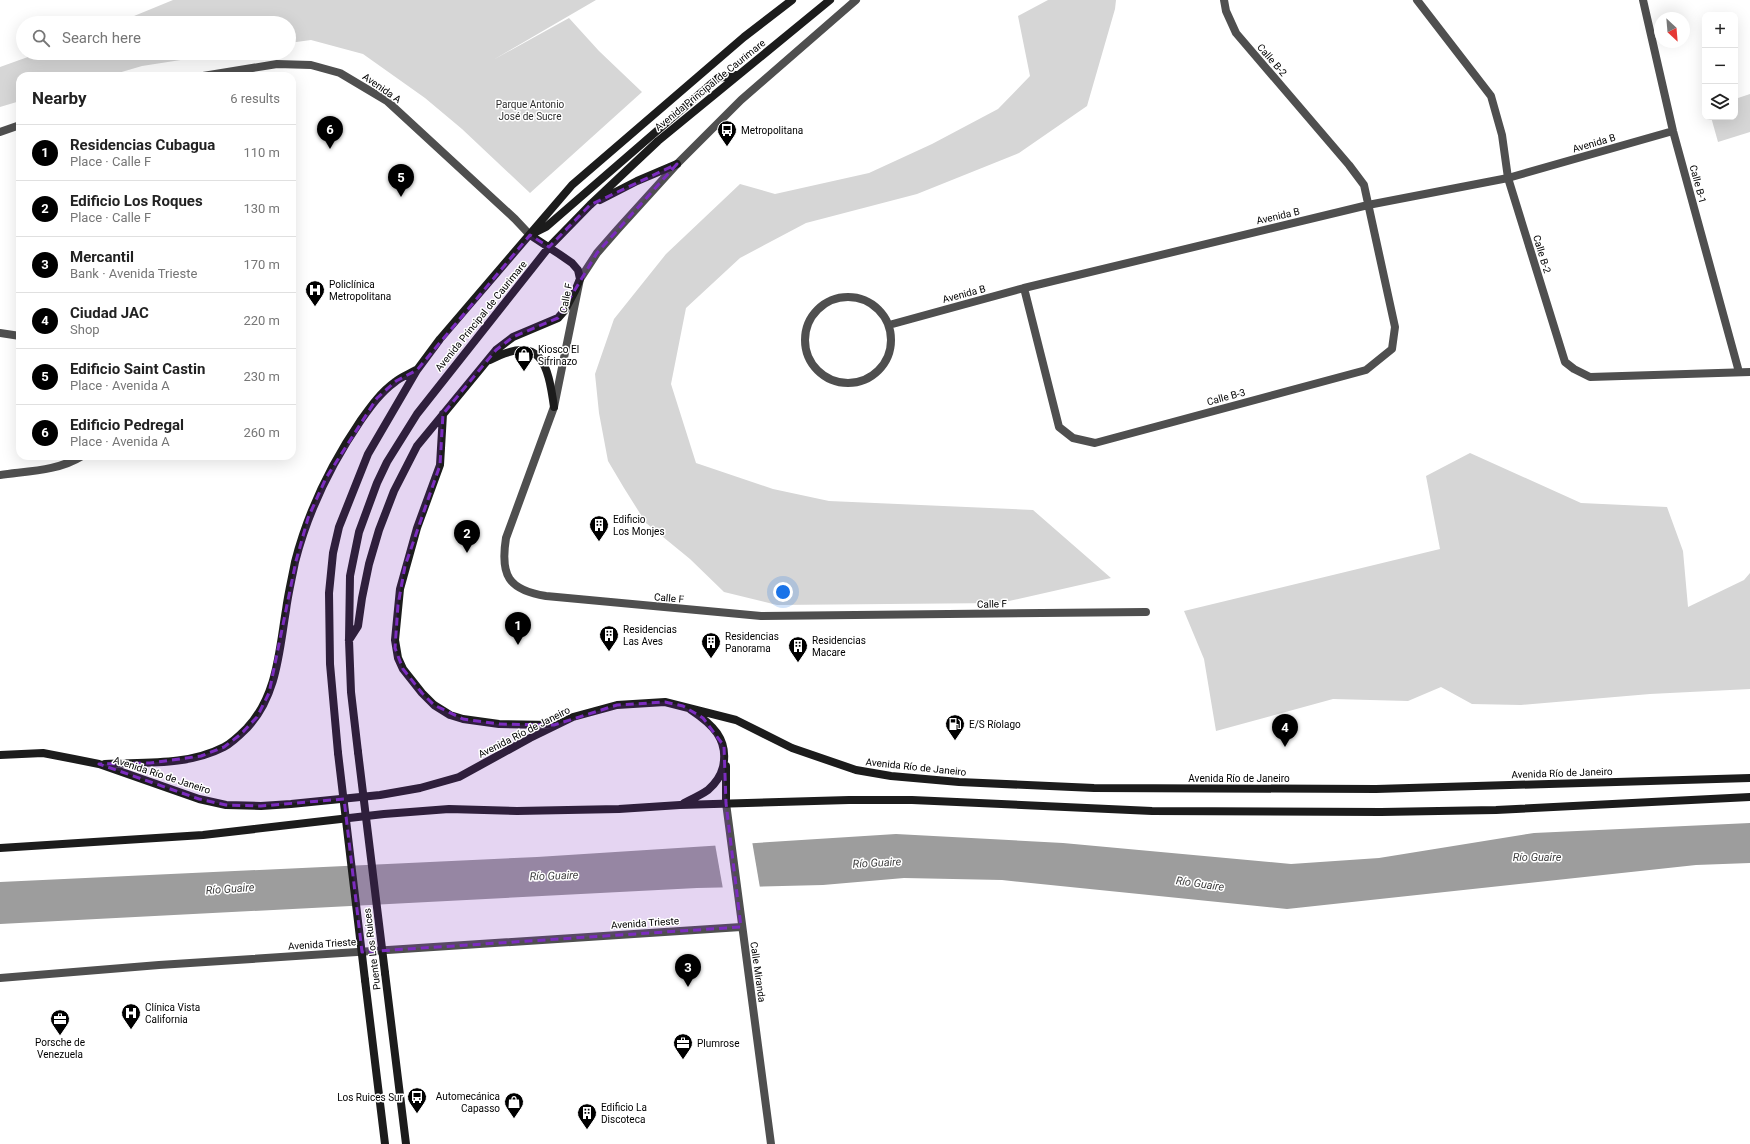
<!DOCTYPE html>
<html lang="en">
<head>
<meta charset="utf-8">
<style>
	body { margin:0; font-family:Roboto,sans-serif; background:#f6f6f6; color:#222 }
	.controls { position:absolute; right:12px; top:12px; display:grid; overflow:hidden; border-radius:8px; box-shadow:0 4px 16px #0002 }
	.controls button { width:36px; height:36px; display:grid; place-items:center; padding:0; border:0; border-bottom:1px solid #e0e0e0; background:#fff; color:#222; font:20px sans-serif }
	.compass { position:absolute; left:1654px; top:12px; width:36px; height:36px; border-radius:50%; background:#fff; box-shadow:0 4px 16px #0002; rotate:154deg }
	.you { position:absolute; left:783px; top:592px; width:14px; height:14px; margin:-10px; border:3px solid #fff; border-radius:50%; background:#1a73e8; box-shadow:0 0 0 6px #1a73e833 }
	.badge { display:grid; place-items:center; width:26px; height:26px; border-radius:50%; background:#000; color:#fff; font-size:13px; font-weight:700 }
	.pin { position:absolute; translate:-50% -33px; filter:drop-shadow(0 1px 2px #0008) }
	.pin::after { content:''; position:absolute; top:21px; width:14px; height:12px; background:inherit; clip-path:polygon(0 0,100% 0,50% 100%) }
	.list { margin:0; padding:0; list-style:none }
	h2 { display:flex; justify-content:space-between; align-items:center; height:52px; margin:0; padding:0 16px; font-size:17px }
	h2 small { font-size:13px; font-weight:400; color:#767676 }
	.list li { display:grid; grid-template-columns:26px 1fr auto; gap:12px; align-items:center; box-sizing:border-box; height:56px; padding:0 16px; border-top:1px solid #e0e0e0 }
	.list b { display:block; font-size:15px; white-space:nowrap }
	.list p { margin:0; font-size:13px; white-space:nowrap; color:#767676 }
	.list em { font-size:13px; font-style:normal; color:#767676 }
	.icon { flex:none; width:22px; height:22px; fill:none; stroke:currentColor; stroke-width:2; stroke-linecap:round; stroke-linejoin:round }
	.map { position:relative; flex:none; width:1750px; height:1144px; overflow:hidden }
	.search { position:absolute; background:#fff; box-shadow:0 4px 16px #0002; left:16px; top:16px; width:280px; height:44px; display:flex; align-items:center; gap:10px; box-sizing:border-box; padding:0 14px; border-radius:22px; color:#767676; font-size:15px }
	.panel { position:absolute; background:#fff; box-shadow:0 4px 16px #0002; left:16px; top:72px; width:280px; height:388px; border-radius:12px }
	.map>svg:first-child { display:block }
</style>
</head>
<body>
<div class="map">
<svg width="1750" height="1144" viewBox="0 0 1750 1144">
	<rect width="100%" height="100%" fill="#fff"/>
	<path fill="#d6d6d6" d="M173 0H596L493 60 569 18 599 51 642 92 530 193 462 129 425 98 363 54 311 40 289 43V23H117Z
		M1048 0H1116L1115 9 1087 106 1019 153 917 194 806 223 740 258 686 308 671 384 696 463 773 489 829 501 1033 510 1111 578 1000 603 777 605 724 592 690 559 646 523 624 488 608 461 599 413 595 374 614 319 666 254 740 184 775 194 869 173 932 144 998 109 1030 76 1018 16Z
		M39 53H226L142 66 108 76H20V101L0 107V67Z
		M1750 94V132L1718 142 1711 117H1735V99Z
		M1470 453 1581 503 1667 507 1683 551 1688 607 1744 580 1750 573V689L1650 694 1521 705 1472 704 1441 687 1408 701 1333 699 1216 731 1204 659 1184 611 1440 549 1426 476Z"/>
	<path fill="#9d9d9d" d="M1750 823V863L1696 865 1287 909 1002 880 904 878 823 885 697 888 0 924V882L537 857 896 834 1063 843 1291 864 1379 858 1534 833Z"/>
	<path fill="#fff" d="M752 841 760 888 723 889 715 844Z"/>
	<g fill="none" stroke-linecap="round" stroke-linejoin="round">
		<path stroke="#4f4f4f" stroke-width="8" d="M856 0 741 100 677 164 618 229 597 253 580 279 554 407 506 538C500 575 508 590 546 596L761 616 1146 612
			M1417 0 1491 96 1502 135 1508 178 1565 362 1574 369 1590 377 1750 372
			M1643 0 1673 131 1739 372
			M203 76 277 64 311 65 340 73 387 101 515 219 530 235
			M0 132 20 125
			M1024 288 1059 427 1073 438 1095 443 1366 370 1392 349 1395 327 1364 185 1349 165 1236 33 1226 11 1224 0
			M805 340a43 43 0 1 1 86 0a43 43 0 1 1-86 0Z
			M889 325 1024 288 1368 205 1508 178 1673 131
			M0 333 20 336
			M0 475C28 471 58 471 82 456
			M726 803 771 1144
			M0 978 159 965 741 927"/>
		<path stroke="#1c1c1c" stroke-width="8" d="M600 200 637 181 677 164
			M534 233 546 227 718 78 736 75
			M490 360C541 333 548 364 554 407
			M443 414 440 465 417 528 400 589 395 640 398 658 403 669 422 693 434 705 450 715 463 719 499 724 553 725
			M349 640 358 626 362 598 369 564 379 530 394 491 417 446 496 350 513 337 558 318 565 310 575 291 580 279 578 270 572 263 559 254 530 235
			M358 752 351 692 349 640 350 576 359 532 377 483 387 462 417 414 549 247 590 205 658 141 830 0
			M338 753 330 664 329 593 333 553 339 527 368 454 417 370 440 339 572 185 744 37 792 0
			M0 755 43 753 74 759 99 764 199 799 226 805 261 806 291 804 380 795 420 788 459 777 530 738 573 717 617 705 665 702 736 720 792 748 856 770 891 776 959 782 1094 788 1376 789 1750 778
			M105 764C144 762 187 766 224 747 232 743 240 735 247 728 277 696 279 652 286 610 288 594 292 578 295 562 308 511 331 464 361 420 371 406 381 392 395 382 401 377 409 374 416 370
			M726 766V803
			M684 803C692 799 701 795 708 790 715 784 721 775 723 767 729 739 712 724 691 710
			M0 848 203 835 384 814 449 809 517 811 619 809 680 805 849 800H912L1152 811 1381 812 1496 810 1750 797
			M385 973 406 1144
			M365 980 385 1144"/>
		<path stroke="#1c1c1c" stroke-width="8" d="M358 752 385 973
			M338 753 365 980"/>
	</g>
	<path fill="#7b2cbf" fill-opacity="0.2" stroke="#7b2cbf" stroke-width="3" stroke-dasharray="8 5" stroke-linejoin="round" d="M677 164 597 253 558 318 513 337 496 350 443 414 440 465 405 566 398 605 395 648 403 669 422 693 434 705 463 719 499 724 554 725 617 705 665 702 683 706 703 718 724 746 726 803 741 927 362 952 344 799 261 806 226 805 199 799 99 764 150 763 201 756 224 747 241 734 257 717 269 693 296 561 308 518 326 478 377 398 396 381 417 370 530 235 549 247 590 205Z"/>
	<defs>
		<symbol id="bus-pin" viewBox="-11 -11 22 30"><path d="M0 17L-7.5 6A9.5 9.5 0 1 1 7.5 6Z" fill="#000" stroke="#fff"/><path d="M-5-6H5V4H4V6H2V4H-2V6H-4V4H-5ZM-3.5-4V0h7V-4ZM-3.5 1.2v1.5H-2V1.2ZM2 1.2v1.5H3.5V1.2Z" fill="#fff"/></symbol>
		<symbol id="hospital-pin" viewBox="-11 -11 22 30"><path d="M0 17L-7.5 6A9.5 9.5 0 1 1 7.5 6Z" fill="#000" stroke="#fff"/><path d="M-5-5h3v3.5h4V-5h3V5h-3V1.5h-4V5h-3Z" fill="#fff"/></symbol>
		<symbol id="shop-pin" viewBox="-11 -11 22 30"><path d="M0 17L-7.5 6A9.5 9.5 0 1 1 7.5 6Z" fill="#000" stroke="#fff"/><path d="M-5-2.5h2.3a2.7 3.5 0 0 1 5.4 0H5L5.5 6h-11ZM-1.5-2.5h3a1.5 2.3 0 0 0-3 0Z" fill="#fff"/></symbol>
		<symbol id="building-pin" viewBox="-11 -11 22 30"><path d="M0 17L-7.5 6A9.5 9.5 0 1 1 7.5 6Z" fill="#000" stroke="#fff"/><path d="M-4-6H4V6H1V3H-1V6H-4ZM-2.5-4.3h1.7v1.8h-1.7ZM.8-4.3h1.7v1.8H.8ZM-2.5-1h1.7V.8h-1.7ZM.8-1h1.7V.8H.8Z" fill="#fff"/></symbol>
		<symbol id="fuel-pin" viewBox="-11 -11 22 30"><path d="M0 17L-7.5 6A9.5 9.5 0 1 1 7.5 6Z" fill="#000" stroke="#fff"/><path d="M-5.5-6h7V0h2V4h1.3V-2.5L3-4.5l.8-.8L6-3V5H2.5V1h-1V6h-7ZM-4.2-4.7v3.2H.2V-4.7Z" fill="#fff"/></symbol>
		<symbol id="office-pin" viewBox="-11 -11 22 30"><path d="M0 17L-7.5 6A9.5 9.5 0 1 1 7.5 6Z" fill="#000" stroke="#fff"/><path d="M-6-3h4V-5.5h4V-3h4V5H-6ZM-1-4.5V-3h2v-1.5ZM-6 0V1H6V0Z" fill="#fff"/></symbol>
	</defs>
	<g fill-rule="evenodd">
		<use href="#bus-pin" x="716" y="119" width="22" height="30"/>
		<use href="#hospital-pin" x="304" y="279" width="22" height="30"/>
		<use href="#shop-pin" x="513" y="344" width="22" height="30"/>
		<use href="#building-pin" x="588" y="514" width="22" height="30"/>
		<use href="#building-pin" x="598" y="624" width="22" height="30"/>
		<use href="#building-pin" x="700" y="631" width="22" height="30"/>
		<use href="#building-pin" x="787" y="635" width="22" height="30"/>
		<use href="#fuel-pin" x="944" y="713" width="22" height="30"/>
		<use href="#hospital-pin" x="120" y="1002" width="22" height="30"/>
		<use href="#office-pin" x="49" y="1008" width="22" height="30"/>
		<use href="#office-pin" x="672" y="1032" width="22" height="30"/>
		<use href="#bus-pin" x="406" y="1086" width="22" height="30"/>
		<use href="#shop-pin" x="503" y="1091" width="22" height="30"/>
		<use href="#building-pin" x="576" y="1102" width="22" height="30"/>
	</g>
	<g text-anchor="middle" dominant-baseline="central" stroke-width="3" stroke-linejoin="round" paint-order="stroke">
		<g font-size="10" fill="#000" stroke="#fff">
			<text transform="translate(1272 60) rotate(49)">Calle B-2</text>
			<text transform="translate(710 85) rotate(-39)">Avenida Principal de Caurimare</text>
			<text transform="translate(382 88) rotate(35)">Avenida A</text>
			<text transform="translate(1594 143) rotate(-16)">Avenida B</text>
			<text transform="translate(1698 184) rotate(75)">Calle B-1</text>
			<text transform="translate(1278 216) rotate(-13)">Avenida B</text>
			<text transform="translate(1542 254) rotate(73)">Calle B-2</text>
			<text transform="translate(964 294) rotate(-15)">Avenida B</text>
			<text transform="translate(566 298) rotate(-79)">Calle F</text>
			<text transform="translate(481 316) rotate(-51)">Avenida Principal de Caurimare</text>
			<text transform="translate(1226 397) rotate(-15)">Calle B-3</text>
			<text transform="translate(669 598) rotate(5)">Calle F</text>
			<text transform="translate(992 604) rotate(-1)">Calle F</text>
			<text transform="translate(524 732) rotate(-27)">Avenida Río de Janeiro</text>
			<text transform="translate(916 767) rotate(6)">Avenida Río de Janeiro</text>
			<text transform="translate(1562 773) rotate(-2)">Avenida Río de Janeiro</text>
			<text transform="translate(162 775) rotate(18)">Avenida Río de Janeiro</text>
			<text x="1239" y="778">Avenida Río de Janeiro</text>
			<text transform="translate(645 923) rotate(-4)">Avenida Trieste</text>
			<text transform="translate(322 944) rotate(-4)">Avenida Trieste</text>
			<text transform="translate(372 949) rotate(-97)">Puente Los Ruices</text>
			<text transform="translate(758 972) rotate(82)">Calle Miranda</text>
		</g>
		<g font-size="10" fill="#2d2d2d" stroke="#fff">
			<text x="530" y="104">Parque Antonio<tspan x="530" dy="12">José de Sucre</tspan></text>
		</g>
		<g font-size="10" fill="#000" stroke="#fff" text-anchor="start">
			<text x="741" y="130">Metropolitana</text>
			<text x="329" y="284">Policlínica<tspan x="329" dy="12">Metropolitana</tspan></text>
			<text x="538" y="349">Kiosco El<tspan x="538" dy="12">Sifrinazo</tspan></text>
			<text x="613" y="519">Edificio<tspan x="613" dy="12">Los Monjes</tspan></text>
			<text x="623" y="629">Residencias<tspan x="623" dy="12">Las Aves</tspan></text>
			<text x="725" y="636">Residencias<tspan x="725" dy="12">Panorama</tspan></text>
			<text x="812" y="640">Residencias<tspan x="812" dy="12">Macare</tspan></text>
			<text x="969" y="724">E/S Ríolago</text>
			<text x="145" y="1007">Clínica Vista<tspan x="145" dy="12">California</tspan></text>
			<text x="60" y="1042" text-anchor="middle">Porsche de<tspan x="60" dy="12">Venezuela</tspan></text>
			<text x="697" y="1043">Plumrose</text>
			<text x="500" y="1096" text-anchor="end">Automecánica<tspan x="500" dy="12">Capasso</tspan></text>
			<text x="403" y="1097" text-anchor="end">Los Ruices Sur</text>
			<text x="601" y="1107">Edificio La<tspan x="601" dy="12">Discoteca</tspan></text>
		</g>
		<g font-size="11" font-style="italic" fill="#3e3e3e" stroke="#fff">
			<text x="1537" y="857">Río Guaire</text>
			<text transform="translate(877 863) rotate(-3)">Río Guaire</text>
			<text transform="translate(554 876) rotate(-2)">Río Guaire</text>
			<text transform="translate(1200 884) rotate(8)">Río Guaire</text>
			<text transform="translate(230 889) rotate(-4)">Río Guaire</text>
		</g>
	</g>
</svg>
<div class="controls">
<button>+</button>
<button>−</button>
<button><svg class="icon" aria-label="layers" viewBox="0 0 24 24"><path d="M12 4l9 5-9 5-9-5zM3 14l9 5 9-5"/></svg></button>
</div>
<svg class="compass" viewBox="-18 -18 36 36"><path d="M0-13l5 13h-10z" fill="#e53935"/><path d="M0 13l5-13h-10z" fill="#767676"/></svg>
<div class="you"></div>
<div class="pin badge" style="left:518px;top:645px">1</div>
<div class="pin badge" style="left:467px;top:553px">2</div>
<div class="pin badge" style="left:688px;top:987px">3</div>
<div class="pin badge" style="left:1285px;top:747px">4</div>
<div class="pin badge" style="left:401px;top:197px">5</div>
<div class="pin badge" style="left:330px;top:149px">6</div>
<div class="search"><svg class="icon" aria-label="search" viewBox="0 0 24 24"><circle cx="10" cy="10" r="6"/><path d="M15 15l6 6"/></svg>Search here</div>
<section class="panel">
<h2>Nearby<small>6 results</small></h2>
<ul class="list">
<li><span class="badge">1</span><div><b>Residencias Cubagua</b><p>Place · Calle F</p></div><em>110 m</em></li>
<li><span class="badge">2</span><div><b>Edificio Los Roques</b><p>Place · Calle F</p></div><em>130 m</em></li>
<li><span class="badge">3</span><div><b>Mercantil</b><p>Bank · Avenida Trieste</p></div><em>170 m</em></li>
<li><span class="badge">4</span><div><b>Ciudad JAC</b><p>Shop</p></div><em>220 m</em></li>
<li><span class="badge">5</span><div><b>Edificio Saint Castin</b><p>Place · Avenida A</p></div><em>230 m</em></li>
<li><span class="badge">6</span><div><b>Edificio Pedregal</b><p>Place · Avenida A</p></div><em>260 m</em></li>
</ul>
</section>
</div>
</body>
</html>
